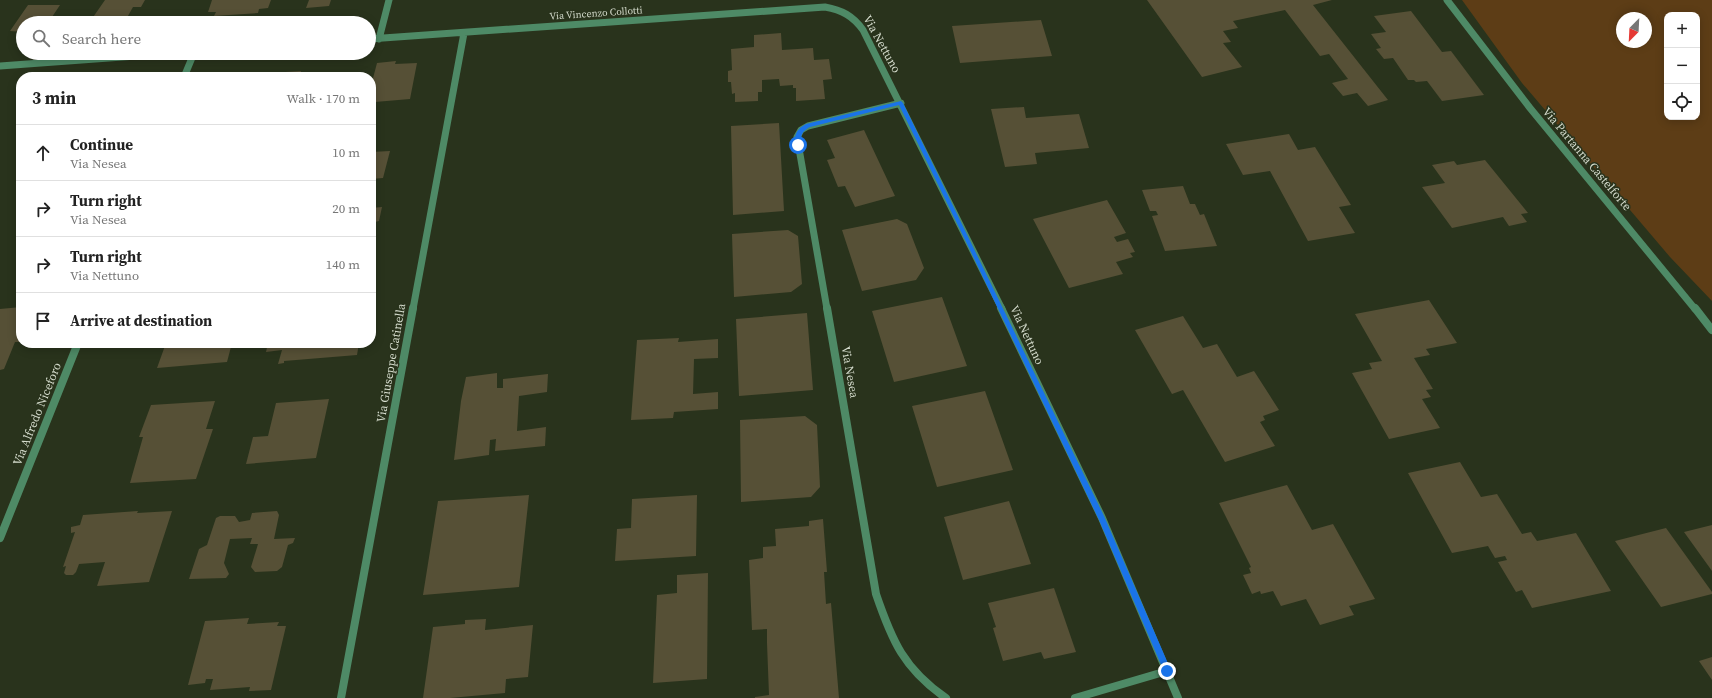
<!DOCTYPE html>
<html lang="en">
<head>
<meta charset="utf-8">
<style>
	body { margin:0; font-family:"Source Serif 4",serif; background:#f6f6f6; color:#222 }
	.controls { position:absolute; right:12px; top:12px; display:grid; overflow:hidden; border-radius:8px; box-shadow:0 2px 10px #0003 }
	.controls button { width:36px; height:36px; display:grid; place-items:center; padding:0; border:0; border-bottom:1px solid #e0e0e0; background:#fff; color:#222; font:20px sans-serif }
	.compass { position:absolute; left:1616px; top:12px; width:36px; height:36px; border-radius:50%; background:#fff; box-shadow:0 2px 10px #0003; rotate:204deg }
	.stop { position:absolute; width:12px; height:12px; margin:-9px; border:3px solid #1a73e8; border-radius:50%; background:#fff }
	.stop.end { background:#1a73e8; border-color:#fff; box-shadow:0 1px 4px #0008 }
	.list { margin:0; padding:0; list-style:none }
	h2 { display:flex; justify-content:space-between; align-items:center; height:52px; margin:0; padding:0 16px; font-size:17px }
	h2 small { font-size:13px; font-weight:400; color:#767676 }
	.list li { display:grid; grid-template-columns:26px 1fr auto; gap:12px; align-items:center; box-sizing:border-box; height:56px; padding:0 16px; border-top:1px solid #e0e0e0 }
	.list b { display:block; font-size:15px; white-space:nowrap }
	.list p { margin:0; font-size:13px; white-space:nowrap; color:#767676 }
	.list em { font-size:13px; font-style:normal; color:#767676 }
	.icon { flex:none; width:22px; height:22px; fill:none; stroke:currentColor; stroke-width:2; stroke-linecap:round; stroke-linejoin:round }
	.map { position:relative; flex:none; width:1712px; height:698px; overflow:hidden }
	.search { position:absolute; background:#fff; box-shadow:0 2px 10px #0003; left:16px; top:16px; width:360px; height:44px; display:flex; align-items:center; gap:10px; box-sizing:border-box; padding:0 14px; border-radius:22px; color:#767676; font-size:15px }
	.panel { position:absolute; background:#fff; box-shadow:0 2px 10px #0003; left:16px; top:72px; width:360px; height:276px; border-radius:16px }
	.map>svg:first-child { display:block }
</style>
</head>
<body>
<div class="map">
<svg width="1712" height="698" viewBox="0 0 1712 698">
	<rect width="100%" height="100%" fill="#29331c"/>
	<path fill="#5d3d16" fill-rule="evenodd" d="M1462 0H1712V301L1670 257 1522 83ZM1667 15H1697V117H1667ZM1622 18H1646V42H1622Z"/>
	<path fill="#565036" d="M105 0H145L141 7H133L124 23H89Z
		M212 0H271L268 8 259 9 258 13 214 16 216 12H208Z
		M309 0H331L329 6 306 8Z
		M1147 0H1332L1313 5 1388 100 1368 106 1357 93 1343 96 1332 83 1348 79 1329 54 1320 56 1285 10 1233 21 1238 28 1223 31 1231 42 1223 43 1242 67 1202 77Z
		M28 5H60L48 23H23V32L10 31Z
		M1411 11 1442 52 1451 51 1484 95 1442 101 1427 81 1416 82 1414 80H1408L1393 58 1384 59 1376 49 1381 48 1371 34 1386 32 1374 16Z
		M1041 20 1052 56 960 63 952 26Z
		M781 33 782 50 813 48 814 60 829 59 832 79 823 80 825 99 796 101V88H793V85L780 86 779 79 762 80V92H758V101L735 102V93L732 94 731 82H728V71L732 70 731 49 754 47V35Z
		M396 61 395 64 417 63 410 99 375 102 373 110H371L372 82 377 63Z
		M301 71 299 77H253L254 74Z
		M1024 107 1026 118 1079 114 1089 148 1035 153 1037 164 1005 167 991 109Z
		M779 123 784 211 733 215 731 126Z
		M864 130 895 196 855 207 845 186 838 187 827 160 835 158 827 140Z
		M371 131H376L373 144H371Z
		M1289 134 1298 150 1315 147 1351 205 1339 207 1355 233 1308 241 1270 171 1243 175 1226 144Z
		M390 151 383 178 371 179V152Z
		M1485 160 1528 213 1521 214 1527 222 1509 226 1503 217 1452 228 1422 187 1445 183 1432 165 1454 161 1457 165Z
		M1183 186 1190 204H1195L1200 215 1204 214 1217 246 1165 251 1152 216 1158 215 1156 211H1150L1142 190Z
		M1107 200 1126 233 1114 237 1117 242 1128 239 1135 252 1130 253 1133 257 1116 262 1123 274 1069 288 1033 219Z
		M382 207 379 221 375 222 371 239V208Z
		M897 219 907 224 924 268 916 280 862 291 842 230Z
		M788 230 798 236 802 284 791 292 734 297 732 234Z
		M942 297 967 366 894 382 872 311Z
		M1429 300 1457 343 1426 349 1430 355 1414 358 1433 389 1426 390 1431 397 1422 399 1440 428 1389 439 1352 373 1372 369 1369 363 1382 361 1355 314Z
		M21 307V342H15L4 369 0 370V309Z
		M807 313 813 390 739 396 736 319Z
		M1183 316 1203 348 1217 344 1237 377 1254 371 1279 410 1263 416 1265 420 1260 422 1275 446 1225 462 1183 390 1172 394 1135 330Z
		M679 338 678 342 718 339V358L694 359 693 394 718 392V409L674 412 673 418 631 420 637 340Z
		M166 343H232L227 362 157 368Z
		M268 343H359L357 355 284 361V363L278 364 282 350 266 352Z
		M497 373V388H503V379L548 374 547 392 519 396 517 431 546 427 545 446 495 451 496 439 490 440 489 455 454 460 461 401 466 377Z
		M985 391 1013 470 937 487 912 406Z
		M329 399 316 458 246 464 253 437 268 436 276 403Z
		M215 401 206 429H213L196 479 130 483 143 437H139L151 405Z
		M805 416 817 425 820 487 811 497 741 502 740 420Z
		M1460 462 1481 497 1497 494 1522 534 1531 532 1537 541 1576 533 1611 591 1532 608 1522 590 1516 592 1498 562 1507 560 1505 556 1495 558 1488 546 1452 553 1408 473Z
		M1287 485 1312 530 1333 524 1375 599 1349 606 1354 615 1320 625 1306 599 1281 606 1273 591 1261 594 1260 591 1252 594 1243 575 1251 573 1249 568 1251 567 1219 503Z
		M529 495 519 587 423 595 438 501Z
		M697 495 696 556 615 561 617 529 631 528 632 499Z
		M1009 501 1031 564 963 580 944 517Z
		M138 511 137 513 172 511 149 582 97 586 105 562 79 564 76 572 73 575H66L64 573 66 566 63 567 75 532 71 533V527L80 525 83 515Z
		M277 511 279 515 274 539 295 538 293 543 288 545 282 567 277 571 255 572 251 567 258 544H250L252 538 230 539 224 563 229 574 226 578 189 579 199 549 207 545 216 518 220 516H235L239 522 250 520 252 513Z
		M823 519 827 572H824L826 604 831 603 839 698H755V697L769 695 767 643V629L752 630 749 560 763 558V547L776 546 775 529 809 526V521Z
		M1712 525V571L1684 532Z
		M1666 528 1712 592V594L1661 607 1615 541Z
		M708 573 707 679 653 683 657 595 677 593V575Z
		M1054 588 1076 652 1044 659 1041 652 1003 661 993 628 996 627 988 603Z
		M249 618 247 624 279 622 277 626H286L271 690 249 691 250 687 210 690 213 679H206L205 683 188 685 205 621Z
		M486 619 485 630 533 625 528 677 506 679 505 693 450 698H423L433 627 465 624V620Z
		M1712 657V680L1699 661Z"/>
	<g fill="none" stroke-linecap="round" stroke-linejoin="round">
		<path stroke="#4e8a66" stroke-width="7" d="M1447 0 1530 108 1695 309
			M369 39 825 7C842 10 853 16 863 30L1002 309
			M379 39 389 0
			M0 66 177 53
			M184 77 194 53
			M413 309 464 33
			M827 309 797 137 801 130 808 126 901 103"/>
		<path stroke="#4e8a66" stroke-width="8" d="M827 308 876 594C892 641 904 669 946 698
			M1001 308 1102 518 1178 698
			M1695 308 1712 330
			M0 538 78 343
			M341 698 413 308
			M1075 698 1167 671"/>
	</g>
	<path fill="#1a73e8" d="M901 101 903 103 1104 516 1170 668V674H1165L1099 520 969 248 899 105 810 127C799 133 802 137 800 147L795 145C794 134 797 129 806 124Z"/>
	<g text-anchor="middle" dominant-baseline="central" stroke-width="3" stroke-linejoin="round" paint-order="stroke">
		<g font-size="10" fill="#d4dbcc" stroke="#29331c">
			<text transform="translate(596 13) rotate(-4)">Via Vincenzo Collotti</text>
		</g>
		<g font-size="12" fill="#d4dbcc" stroke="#29331c">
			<text transform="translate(882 44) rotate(61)">Via Nettuno</text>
			<text transform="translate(1587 159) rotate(50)">Via Partanna Castelforte</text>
			<text transform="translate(1027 335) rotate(65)">Via Nettuno</text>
			<text transform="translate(391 363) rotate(-80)">Via Giuseppe Catinella</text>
			<text transform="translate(850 372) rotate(80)">Via Nesea</text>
			<text transform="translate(37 414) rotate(-68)">Via Alfredo Niceforo</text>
		</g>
	</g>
</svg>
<div class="controls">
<button>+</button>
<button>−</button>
<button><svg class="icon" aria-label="locate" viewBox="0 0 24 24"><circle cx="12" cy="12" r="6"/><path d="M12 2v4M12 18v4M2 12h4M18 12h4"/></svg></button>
</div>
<svg class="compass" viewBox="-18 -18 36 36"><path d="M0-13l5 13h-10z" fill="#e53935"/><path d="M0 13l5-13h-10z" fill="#767676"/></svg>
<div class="stop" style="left:798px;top:145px"></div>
<div class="stop end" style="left:1167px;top:671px"></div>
<div class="search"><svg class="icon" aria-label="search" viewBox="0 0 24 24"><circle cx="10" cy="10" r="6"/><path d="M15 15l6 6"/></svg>Search here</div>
<section class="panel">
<h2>3 min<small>Walk · 170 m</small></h2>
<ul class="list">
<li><svg class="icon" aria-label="ahead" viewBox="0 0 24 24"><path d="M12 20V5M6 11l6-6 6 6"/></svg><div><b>Continue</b><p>Via Nesea</p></div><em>10 m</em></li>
<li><svg class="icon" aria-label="right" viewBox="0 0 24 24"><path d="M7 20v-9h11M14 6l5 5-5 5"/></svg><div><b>Turn right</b><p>Via Nesea</p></div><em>20 m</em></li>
<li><svg class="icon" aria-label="right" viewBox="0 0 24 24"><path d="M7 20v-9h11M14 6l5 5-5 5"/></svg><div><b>Turn right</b><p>Via Nettuno</p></div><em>140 m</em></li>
<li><svg class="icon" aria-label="arrive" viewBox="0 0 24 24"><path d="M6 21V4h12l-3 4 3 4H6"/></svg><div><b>Arrive at destination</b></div></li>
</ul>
</section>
</div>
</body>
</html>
